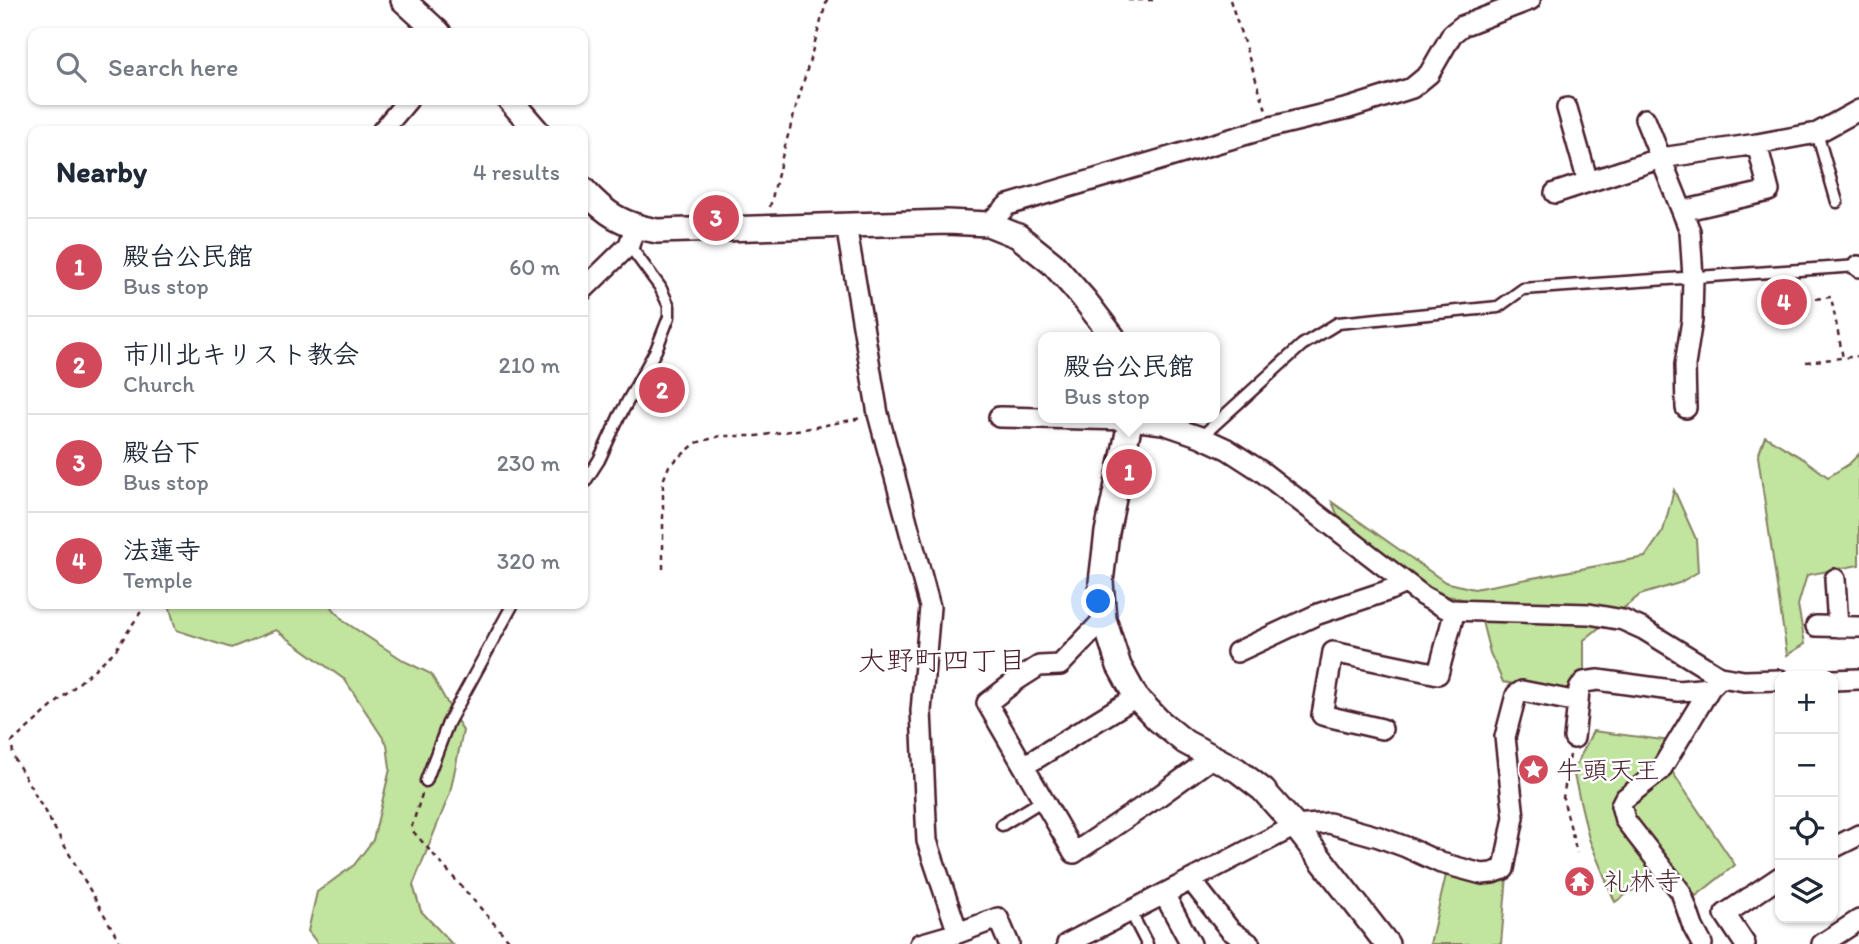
<!DOCTYPE html>
<html lang="en">
<head>
<meta charset="utf-8">
<style>
	body { margin:0; font-family:Itim,"Klee One",sans-serif; background:#f2f2f3; color:#1f2937 }
	.controls { position:absolute; right:21px; bottom:21px; display:grid; overflow:hidden; border-radius:14px; box-shadow:0 2px 5px #0004 }
	.controls button { width:63px; height:63px; display:grid; place-items:center; padding:0; border:0; border-bottom:2px solid #e0e1e3; background:#fff; color:#1f2937; font:35px sans-serif }
	.you { position:absolute; left:1099px; top:602px; width:24px; height:24px; margin:-18px; border:5px solid #fff; border-radius:50%; background:#1a73e8; box-shadow:0 0 0 10px #1a73e833 }
	.badge { display:grid; place-items:center; width:46px; height:46px; border-radius:50%; background:#d1495b; color:#fff; font-size:23px; font-weight:700 }
	.pin { position:absolute; translate:-50% -50%; border:4px solid #fff; box-shadow:0 2px 7px #0006 }
	.popup { position:absolute; left:1038px; top:332px; width:182px; height:91px; box-sizing:border-box; display:grid; place-content:center; border-radius:14px; background:#fff; filter:drop-shadow(0 2px 5px #0005); font-size:23px; white-space:nowrap; color:#747a83 }
	.popup b { font-size:26px; color:#1f2937 }
	.popup::after { content:''; position:absolute; left:50%; top:100%; margin-left:-14px; border:14px solid transparent; border-top-color:#fff }
	.list { margin:0; padding:0; list-style:none }
	h2 { display:flex; justify-content:space-between; align-items:center; height:91px; margin:0; padding:0 28px; font-size:30px }
	h2 small { font-size:23px; font-weight:400; color:#747a83 }
	.list li { display:grid; grid-template-columns:46px 1fr auto; gap:21px; align-items:center; box-sizing:border-box; height:98px; padding:0 28px; border-top:2px solid #e0e1e3 }
	.list b { display:block; font-size:26px; white-space:nowrap }
	.list p { margin:0; font-size:23px; white-space:nowrap; color:#747a83 }
	.list em { font-size:23px; font-style:normal; color:#747a83 }
	.icon { flex:none; width:38px; height:38px; fill:none; stroke:currentColor; stroke-width:2; stroke-linecap:round; stroke-linejoin:round }
	.map { position:relative; flex:none; width:1859px; height:944px; overflow:hidden }
	.search { position:absolute; background:#fff; box-shadow:0 2px 5px #0004; left:28px; top:28px; width:560px; height:77px; display:flex; align-items:center; gap:18px; box-sizing:border-box; padding:0 24px; border-radius:14px; color:#747a83; font-size:26px }
	.panel { position:absolute; background:#fff; box-shadow:0 2px 5px #0004; left:28px; top:126px; width:560px; height:483px; border-radius:14px }
	.map>svg:first-child { display:block }
</style>
</head>
<body>
<div class="map">
<svg width="1859" height="944" viewBox="0 0 1859 944">
	<rect width="100%" height="100%" fill="#fff"/>
	<filter id="ink" filterUnits="userSpaceOnUse"><feTurbulence type="fractalNoise" baseFrequency=".0143" numOctaves="2"/><feDisplacementMap in="SourceGraphic" scale="14" xChannelSelector="R" yChannelSelector="G"/><feConvolveMatrix kernelMatrix="1 2 1 2 8 2 1 2 1" color-interpolation-filters="sRGB"/></filter>
	<g filter="url(#ink)">
		<path fill="#c1e49e" stroke="#868264" stroke-width="2" d="M1765 436 1805 460 1828 477 1849 464 1859 454V565L1807 575 1798 605 1805 644 1787 655 1758 456Z
			M1674 490 1696 539 1698 572 1679 583 1640 595 1584 640V682L1567 693 1503 682 1490 653 1477 602 1433 593 1406 573 1337 514 1332 502 1445 582 1474 589 1645 557 1663 531Z
			M174 604H329L345 622 406 662 431 674 463 731 450 793 413 885 421 911 452 944H318L308 931 317 892 354 865 373 840 390 769 387 744 345 680 276 630 231 648 176 630 170 608Z
			M1593 731 1687 743 1671 770 1735 865 1696 896 1671 865 1615 902 1589 839 1573 771Z
			M1446 875 1507 876 1501 944H1430Z"/>
		<g fill="none" stroke-linecap="round" stroke-linejoin="round">
			<defs>
				<path id="service" d="M1817 133 1837 202
					M1201 437 1302 345 1338 323 1498 307 1523 289 1858 266
					M583 485 599 460 619 417 656 350 669 317V306L660 287 629 245
					M426 781 448 723 513 604
					M1002 825 1043 800
					M1130 911 1147 944"/>
				<path id="minor" d="M1567 108 1588 182
					M1645 119 1690 231 1693 277 1692 320 1685 365 1686 408
					M382 131 408 100
					M1555 193 1661 158 1757 144
					M1682 211 1769 191 1757 144 1817 133 1859 110
					M988 224 1008 205 1271 127 1349 108 1412 88 1429 74 1452 34 1462 26 1530 0
					M846 225 878 414 930 607 921 711 927 841 958 933 998 918 1009 944
					M1858 266 1859 267
					M583 290 629 245 635 227
					M999 417 1130 420 1163 424 1201 437 1227 449 1261 471 1423 596 1449 610 1589 614 1623 620 1643 629 1721 677 1744 681 1780 680
					M1835 579 1838 627
					M1104 619 1060 665 1039 666 1017 680 987 703 1074 853 1159 796 1213 757
					M1816 626 1859 627
					M1237 652 1318 614 1387 591 1405 583
					M1833 680 1859 679
					M1382 729 1322 715 1333 652 1438 674 1455 610
					M1574 738 1578 702
					M1024 766 1136 697
					M1833 848 1859 835
					M1191 880 1230 930 1250 944
					M1164 894 1191 944
					M920 944 958 933
					M1067 944 1295 826 1329 823 1379 837 1406 847 1441 863 1482 874 1492 873 1504 869 1514 817 1505 737 1516 695 1522 691 1578 702 1579 689 1584 682 1598 680 1678 691 1710 688 1721 677
					M1702 944 1693 927 1681 892 1625 820 1621 805 1624 799 1660 771 1710 688
					M1745 944 1725 914 1780 877
					M1822 944 1859 920"/>
				<path id="tertiary" d="M403 0 439 33
					M510 100 537 131
					M583 189C606 215 624 225 657 231L947 222 988 224 1018 236 1053 264 1084 299 1113 337
					M1131 418 1107 532 1101 582 1104 619 1119 666 1136 697 1158 720 1185 742 1237 770 1263 790 1295 826 1387 944"/>
			</defs>
			<use href="#service" stroke="#4a1f2b" stroke-width="15"/>
			<use href="#minor" stroke="#4a1f2b" stroke-width="24"/>
			<use href="#tertiary" stroke="#4a1f2b" stroke-width="28"/>
			<path stroke="#4a1f2b" stroke-width="2.5" stroke-dasharray="5 5" stroke-linecap="butt" d="M1128 0H1154
				M1230 0 1266 110
				M770 207 783 153 827 0
				M1806 300 1831 297 1843 358
				M1806 362 1859 356
				M663 569V481L669 466 696 443 720 436H757L816 427 861 418
				M1570 755 1563 798 1577 853
				M422 794 411 829 512 944
				M121 944 13 756 12 742 115 651 146 604"/>
			<use href="#service" stroke="#fff" stroke-width="10"/>
			<use href="#minor" stroke="#fff" stroke-width="19"/>
			<use href="#tertiary" stroke="#fff" stroke-width="23"/>
		</g>
	</g>
	<defs>
		<symbol id="sight-disc" viewBox="-11 -11 22 22"><circle r="9.5" fill="#d1495b" stroke="#fff"/><path d="M0-6L1.8-2.2L6-1.7L2.9 1.2L3.7 5.4L0 3.3L-3.7 5.4L-2.9 1.2L-6-1.7L-1.8-2.2Z" fill="#fff"/></symbol>
		<symbol id="temple-disc" viewBox="-11 -11 22 22"><circle r="9.5" fill="#d1495b" stroke="#fff"/><path d="M0-6L5-2H3V0L6.5 2.5H4V6H1.5V3h-3V6H-4V2.5H-6.5L-3 0V-2H-5Z" fill="#fff"/></symbol>
	</defs>
	<g fill-rule="evenodd">
		<use href="#sight-disc" x="1516" y="752" width="35" height="35"/>
		<use href="#temple-disc" x="1562" y="864" width="35" height="35"/>
	</g>
	<g text-anchor="middle" dominant-baseline="central" stroke-width="5" stroke-linejoin="round" paint-order="stroke">
		<g font-size="26" fill="#4a1f2b" stroke="#fff" text-anchor="start">
			<text x="1556" y="770">牛頭天王</text>
			<text x="1603" y="881">礼林寺</text>
		</g>
		<g font-size="28" fill="#4a1f2b" stroke="#fff">
			<text x="942" y="660">大野町四丁目</text>
		</g>
	</g>
</svg>
<div class="controls">
<button>+</button>
<button>−</button>
<button><svg class="icon" aria-label="locate" viewBox="0 0 24 24"><circle cx="12" cy="12" r="6"/><path d="M12 2v4M12 18v4M2 12h4M18 12h4"/></svg></button>
<button><svg class="icon" aria-label="layers" viewBox="0 0 24 24"><path d="M12 4l9 5-9 5-9-5zM3 14l9 5 9-5"/></svg></button>
</div>
<div class="you"></div>
<div class="pin badge" style="left:1129px;top:472px">1</div>
<div class="popup"><b>殿台公民館</b>Bus stop</div>
<div class="pin badge" style="left:662px;top:390px">2</div>
<div class="pin badge" style="left:716px;top:218px">3</div>
<div class="pin badge" style="left:1784px;top:302px">4</div>
<div class="search"><svg class="icon" aria-label="search" viewBox="0 0 24 24"><circle cx="10" cy="10" r="6"/><path d="M15 15l6 6"/></svg>Search here</div>
<section class="panel">
<h2>Nearby<small>4 results</small></h2>
<ul class="list">
<li><span class="badge">1</span><div><b>殿台公民館</b><p>Bus stop</p></div><em>60 m</em></li>
<li><span class="badge">2</span><div><b>市川北キリスト教会</b><p>Church</p></div><em>210 m</em></li>
<li><span class="badge">3</span><div><b>殿台下</b><p>Bus stop</p></div><em>230 m</em></li>
<li><span class="badge">4</span><div><b>法蓮寺</b><p>Temple</p></div><em>320 m</em></li>
</ul>
</section>
</div>
</body>
</html>
